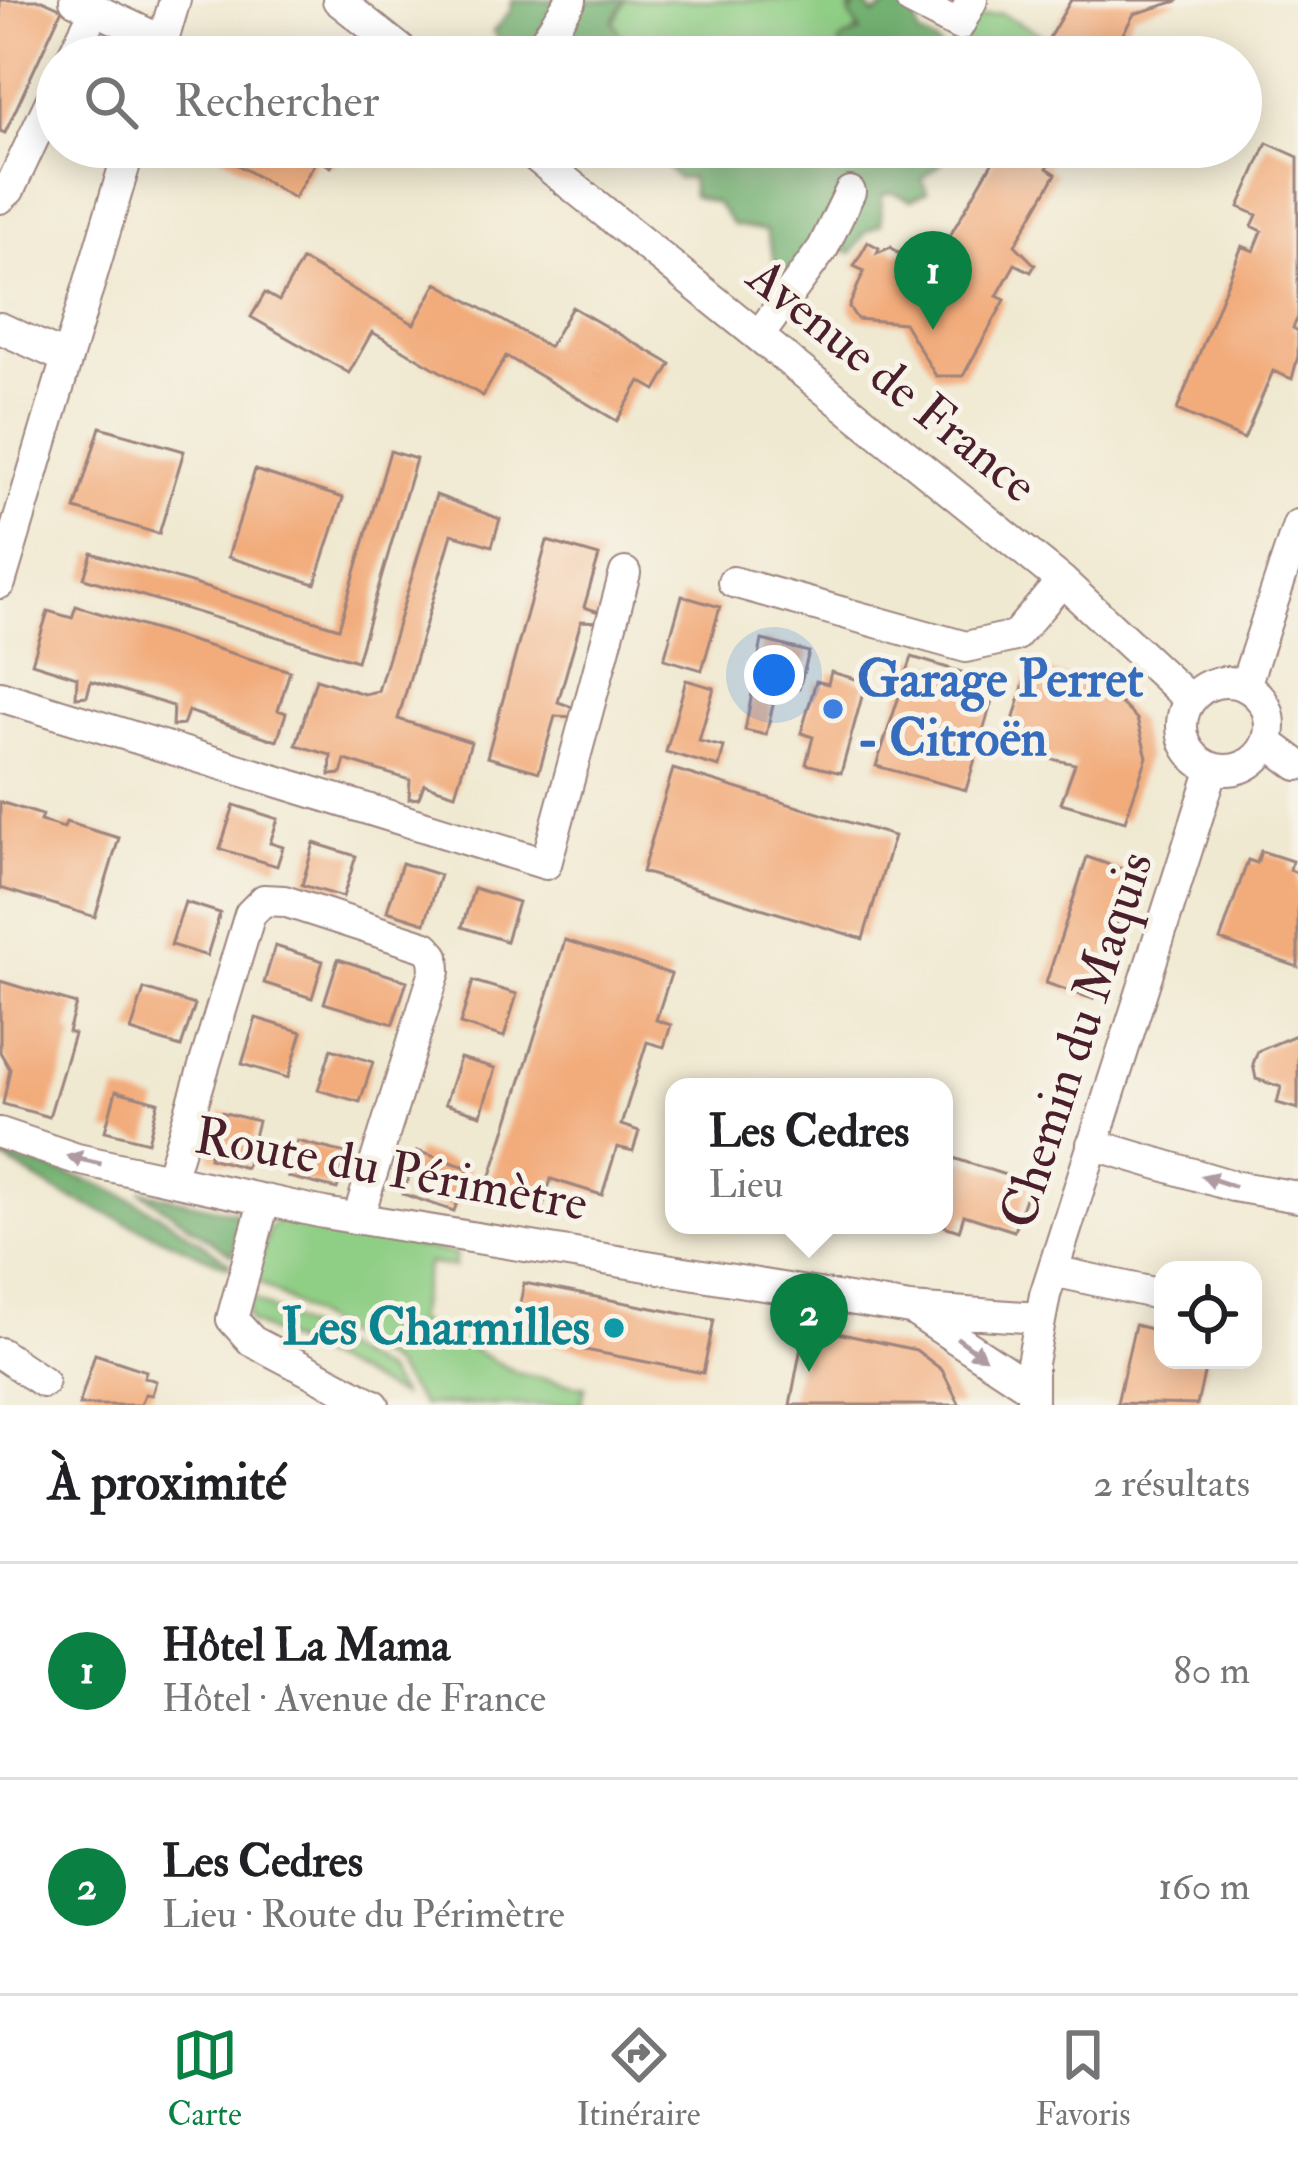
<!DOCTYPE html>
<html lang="fr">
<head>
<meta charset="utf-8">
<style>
	body { margin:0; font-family:"IM FELL Double Pica",serif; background:#f6f6f6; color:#202124 }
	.controls { position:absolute; right:36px; bottom:36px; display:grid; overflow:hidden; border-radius:24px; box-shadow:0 6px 30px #0003 }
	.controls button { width:108px; height:108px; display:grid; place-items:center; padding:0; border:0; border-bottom:3px solid #e0e0e0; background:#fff; color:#202124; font:60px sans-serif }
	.you { position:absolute; left:774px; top:675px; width:42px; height:42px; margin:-30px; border:9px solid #fff; border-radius:50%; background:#1a73e8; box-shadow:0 0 0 18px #1a73e833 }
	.badge { display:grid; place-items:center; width:78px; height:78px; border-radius:50%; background:#0b8043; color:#fff; font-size:39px; font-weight:700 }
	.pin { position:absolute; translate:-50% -99px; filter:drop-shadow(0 3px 6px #0008) }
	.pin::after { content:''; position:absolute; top:63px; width:42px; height:36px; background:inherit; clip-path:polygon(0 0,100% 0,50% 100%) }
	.popup { position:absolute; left:665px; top:1078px; width:288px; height:156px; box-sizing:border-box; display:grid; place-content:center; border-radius:24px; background:#fff; filter:drop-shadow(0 3px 9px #0005); font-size:39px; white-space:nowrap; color:#757577 }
	.popup b { font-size:45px; color:#202124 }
	.popup::after { content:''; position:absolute; left:50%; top:100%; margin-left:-24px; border:24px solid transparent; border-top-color:#fff }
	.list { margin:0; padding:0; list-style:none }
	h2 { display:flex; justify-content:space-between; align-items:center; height:156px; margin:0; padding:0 48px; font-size:51px }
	h2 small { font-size:39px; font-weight:400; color:#757577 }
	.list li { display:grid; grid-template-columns:78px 1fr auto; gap:36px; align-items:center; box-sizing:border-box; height:216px; padding:0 48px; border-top:3px solid #e0e0e0 }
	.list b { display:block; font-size:45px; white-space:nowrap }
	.list p { margin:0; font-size:39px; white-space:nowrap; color:#757577 }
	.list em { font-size:39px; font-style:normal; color:#757577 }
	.icon { flex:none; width:66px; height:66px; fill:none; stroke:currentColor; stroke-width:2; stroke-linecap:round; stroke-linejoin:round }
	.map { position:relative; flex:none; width:1298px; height:1405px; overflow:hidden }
	.search { position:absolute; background:#fff; box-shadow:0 6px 30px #0003; left:36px; right:36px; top:36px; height:132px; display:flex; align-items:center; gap:30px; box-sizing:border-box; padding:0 42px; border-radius:66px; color:#757577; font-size:45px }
	.sheet { height:588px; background:#fff }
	nav { display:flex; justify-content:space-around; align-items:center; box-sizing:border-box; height:168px; border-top:3px solid #e0e0e0; background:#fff; font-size:33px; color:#757577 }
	nav a { display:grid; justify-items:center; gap:6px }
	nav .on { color:#0b8043 }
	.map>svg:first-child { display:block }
</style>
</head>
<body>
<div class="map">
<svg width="1298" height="1405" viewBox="0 0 1298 1405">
	<rect width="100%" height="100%" fill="#f7f3e8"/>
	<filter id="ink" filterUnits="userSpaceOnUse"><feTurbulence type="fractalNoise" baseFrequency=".00833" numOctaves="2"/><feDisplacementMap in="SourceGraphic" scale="24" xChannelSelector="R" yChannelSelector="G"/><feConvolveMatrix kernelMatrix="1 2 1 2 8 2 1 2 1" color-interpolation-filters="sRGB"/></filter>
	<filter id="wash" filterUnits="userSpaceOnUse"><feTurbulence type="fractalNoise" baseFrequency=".004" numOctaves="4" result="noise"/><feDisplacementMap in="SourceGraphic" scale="48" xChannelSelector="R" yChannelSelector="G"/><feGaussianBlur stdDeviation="2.7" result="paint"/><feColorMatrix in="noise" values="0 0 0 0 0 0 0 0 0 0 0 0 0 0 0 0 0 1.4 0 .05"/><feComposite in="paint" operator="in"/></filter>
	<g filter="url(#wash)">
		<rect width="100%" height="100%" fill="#f0e9d1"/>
		<path fill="#8fce85" stroke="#6c7658" stroke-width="3" d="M625 0H855L849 11 863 19 840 57H637L638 44 625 47 613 24Z
			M1000 13 1048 38 1038 57H965L964 35 974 19Z
			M281 1219 456 1254 454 1267 428 1263 416 1321 520 1374 585 1387 581 1405H422L391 1365 254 1279 270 1227Z
			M250 1297 385 1373 402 1397 252 1323 247 1316Z"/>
		<path fill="#73b172" stroke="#5e684e" stroke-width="3" d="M512 0H625L613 21 626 46 651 44 664 57 511 53 493 32 511 10Z
			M897 0 914 13 919 35 936 43 947 57H837L841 40 861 32 850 16 856 5 865 4 874 15Z
			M636 147H758L778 162 783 147H944L942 163 922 179 927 192 911 200 892 192 882 195 881 224 865 233 852 253 838 250 828 220 789 271 775 262 766 231 733 225 716 203 693 196 691 178H677L664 163Z
			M0 1157C97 1176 151 1203 229 1263L228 1267 55 1191Z
			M140 1191 235 1212 242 1221 232 1255Z"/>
		<g id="blocks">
			<path fill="#f2ab7a" d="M0 0H42L62 9 5 133 0 131Z
				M1071 0H1178V1L1134 14 1110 57H1038Z
				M1267 143 1298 157V317L1293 328 1298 331V356L1292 379 1273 371 1244 439 1177 410 1242 246 1254 251 1262 231 1252 226 1257 215 1239 207Z
				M207 147H343L331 167 317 159 294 198Z
				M1001 147H1059L1047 168 1056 174 1015 245 1035 265 1031 272 1015 264 997 296 1005 300 963 376H936L904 323 857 319 849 307 864 271 854 266 868 242 879 248 877 253 891 247 897 253 917 248 940 253Z
				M302 260 414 324 437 283 549 347 572 307 671 364 656 390 640 381 617 421 506 356 483 396 372 332 349 373 251 317 265 293 279 301Z
				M100 427 184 451 159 534 75 509Z
				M390 451 416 459 357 661 84 578 92 553 339 628Z
				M255 470 343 498 315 584 228 557Z
				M436 495 500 519 492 546 452 534 398 719 471 742 455 794 424 784 419 798 409 799 410 780 345 760 341 774 330 775 331 755 296 745 316 679 364 694 378 691Z
				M547 541 599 556 584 607 599 612 601 622 581 621 558 702 572 707 575 717 555 716 539 772 487 757Z
				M682 596 720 607 702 670 664 659Z
				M76 606 290 671 278 710 286 713 277 741 188 711 183 725 172 726 173 706 91 681 87 696 76 697 77 677 32 663 48 611 72 618Z
				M762 640 809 652 799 689 778 683 766 735 745 730Z
				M912 657 997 683 966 790 876 766Z
				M1040 668 1111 694 1137 719 1147 757 1125 821 1061 803 1075 764 1005 749 1025 679Z
				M831 672 866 682 841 773 806 764 813 737 801 733 816 681 828 684Z
				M686 680 714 688 699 741 724 747 719 767 666 752Z
				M673 769 894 836 863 939 642 872Z
				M0 802 42 815 40 821 64 828 66 822 119 838 95 917 0 888Z
				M234 805 278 819 270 843 283 847 277 866 220 849Z
				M314 843 356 856 343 897 302 885Z
				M1261 851 1292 861 1290 870 1298 873V967L1220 940 1248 860 1257 863Z
				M1087 857 1133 873 1093 999 1046 983Z
				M402 863 440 875 425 923 387 911Z
				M474 888 518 902 506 941 462 927Z
				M185 902 220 913 207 956 171 945Z
				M565 940 671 974 656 1020 671 1025 664 1047 647 1042 621 1125 639 1131 633 1151 617 1147 602 1195 551 1179 543 1206 487 1188Z
				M275 946 323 961 312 998 264 983Z
				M338 959 407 981 393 1024 324 1003Z
				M0 981 76 1004 68 1032 74 1034 49 1117 3 1104 10 1069 0 1052Z
				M473 981 517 994 504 1037 460 1024Z
				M144 989 195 1005 181 1047 131 1031Z
				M256 1018 302 1032 288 1078 242 1064Z
				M1298 1034V1109L1277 1103 1281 1087 1256 1079 1253 1064 1258 1051Z
				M331 1049 373 1062 360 1102 318 1090Z
				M460 1058 495 1068 481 1115 445 1104Z
				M116 1091 158 1102 148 1142 105 1131Z
				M221 1112 258 1121 246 1168 209 1158Z
				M297 1141 346 1153 337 1189 288 1177Z
				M417 1151 469 1168 454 1211 403 1194Z
				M944 1155 1030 1183 1014 1231 964 1215 959 1231 944 1226Z
				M524 1283 714 1320 703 1373 514 1336Z
				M1135 1325 1163 1332V1360H1207L1197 1405 1117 1403Z
				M805 1326 916 1350 942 1370 960 1405H790Z
				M95 1354 146 1371 144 1377 156 1381 152 1395 145 1394 141 1405H79Z"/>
		</g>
	</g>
	<g filter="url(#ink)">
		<use href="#blocks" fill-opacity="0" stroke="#9d847e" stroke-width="3"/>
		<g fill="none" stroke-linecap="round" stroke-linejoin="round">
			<defs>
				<path id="minor" d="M75 0 163 41
					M338 0 410 57
					M911 0 959 25 972 0
					M72 57 95 10
					M158 57 175 0
					M534 57 571 0
					M524 147 1062 581 1190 700
					M0 198 9 190 57 88
					M0 328 66 358
					M760 334 823 248 850 192
					M733 582 966 647 1015 636 1062 581
					M0 583 130 147
					M1182 726a44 44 0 1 1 88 0a44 44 0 1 1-88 0Z
					M1245 686 1298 525
					M0 696 546 864 625 573
					M1267 742 1298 765
					M0 1133 77 1159 324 1213 910 1309 1039 1318
					M1092 1144 1233 1186 1298 1197
					M170 1179 250 914 264 900 284 901 426 947 434 956 435 971 358 1218
					M264 1202 232 1319 252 1341 374 1405
					M1053 1271 1163 1295
					M916 1312 1031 1388
					M0 1353 43 1382
					M1032 1405V1363L1045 1295 1213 768"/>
			</defs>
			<use href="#minor" stroke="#9d847e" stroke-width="34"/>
			<use href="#minor" stroke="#fff" stroke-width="30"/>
		</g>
		<defs><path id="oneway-solid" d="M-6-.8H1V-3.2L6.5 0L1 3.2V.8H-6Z" transform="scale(3)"/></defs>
		<g fill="#ae9aa0">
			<use href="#oneway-solid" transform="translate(84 1160) rotate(-167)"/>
			<use href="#oneway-solid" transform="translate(1218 1181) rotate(-162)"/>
			<use href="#oneway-solid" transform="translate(971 1348) rotate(36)"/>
		</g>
	</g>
	<circle fill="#3f7fe0" stroke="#f7f3e8" stroke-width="4.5" cx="833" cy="709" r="12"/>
	<circle fill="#0f9aa8" stroke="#f7f3e8" stroke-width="4.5" cx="614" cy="1328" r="12"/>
	<g text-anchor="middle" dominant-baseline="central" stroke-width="10" stroke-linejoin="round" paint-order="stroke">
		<g font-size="51" fill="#4a1f2b" stroke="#f7f3e8">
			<text transform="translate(892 381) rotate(39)">Avenue de France</text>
			<text transform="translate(1077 1040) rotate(-72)">Chemin du Maquis</text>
			<text transform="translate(391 1170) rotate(10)">Route du Périmètre</text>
		</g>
		<g font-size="51" font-weight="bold" fill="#366cbe" stroke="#f7f3e8" text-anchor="start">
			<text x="857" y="680">Garage Perret<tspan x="857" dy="59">- Citroën</tspan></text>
		</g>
		<g font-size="51" font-weight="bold" fill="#0d838f" stroke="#f7f3e8" text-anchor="end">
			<text x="590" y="1328">Les Charmilles</text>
		</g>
	</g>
</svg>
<div class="controls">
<button><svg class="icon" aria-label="locate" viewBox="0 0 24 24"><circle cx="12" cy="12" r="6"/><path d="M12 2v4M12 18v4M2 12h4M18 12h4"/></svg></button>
</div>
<div class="you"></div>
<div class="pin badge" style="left:933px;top:330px">1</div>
<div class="pin badge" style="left:809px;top:1372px">2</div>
<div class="popup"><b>Les Cedres</b>Lieu</div>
<div class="search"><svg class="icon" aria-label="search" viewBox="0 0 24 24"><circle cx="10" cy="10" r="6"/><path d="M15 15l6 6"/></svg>Rechercher</div>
</div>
<section class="sheet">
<h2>À proximité<small>2 résultats</small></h2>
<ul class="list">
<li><span class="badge">1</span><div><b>Hôtel La Mama</b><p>Hôtel · Avenue de France</p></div><em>80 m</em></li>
<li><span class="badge">2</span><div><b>Les Cedres</b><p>Lieu · Route du Périmètre</p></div><em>160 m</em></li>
</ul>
</section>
<nav>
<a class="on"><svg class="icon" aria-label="map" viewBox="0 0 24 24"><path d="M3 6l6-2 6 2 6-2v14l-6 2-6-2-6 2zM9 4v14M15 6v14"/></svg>Carte</a>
<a><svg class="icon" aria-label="directions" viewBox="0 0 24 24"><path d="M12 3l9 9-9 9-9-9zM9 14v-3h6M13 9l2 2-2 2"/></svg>Itinéraire</a>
<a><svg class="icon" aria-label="saved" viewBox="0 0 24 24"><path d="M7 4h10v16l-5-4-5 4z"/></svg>Favoris</a>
</nav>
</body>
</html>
